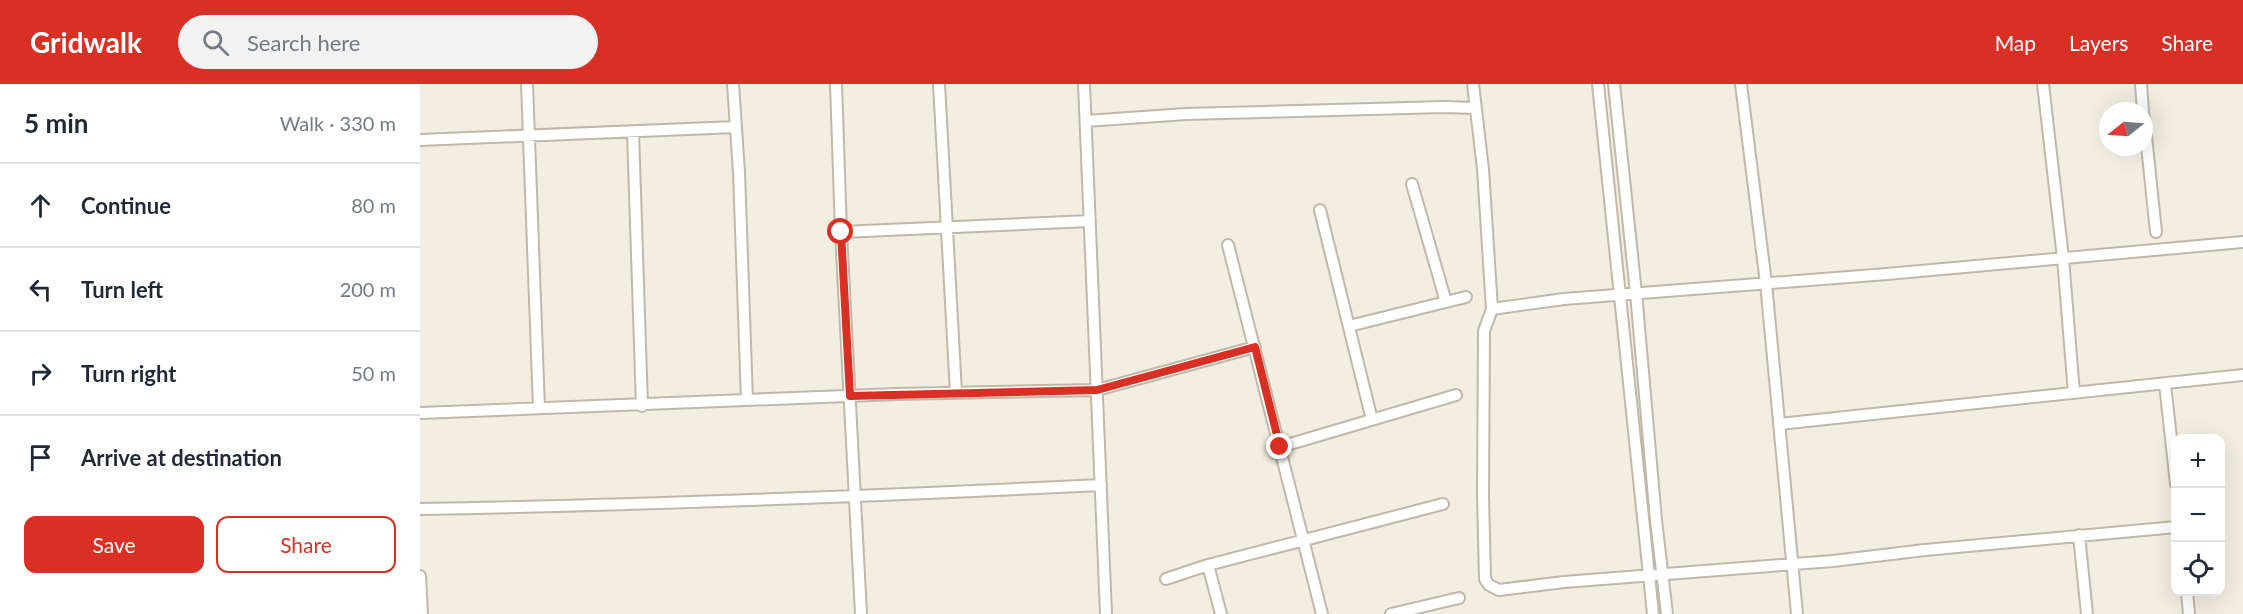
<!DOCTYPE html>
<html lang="en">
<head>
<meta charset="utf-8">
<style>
	body { margin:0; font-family:Lato,sans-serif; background:#f2f2f3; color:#1f2937 }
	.controls { position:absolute; right:18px; bottom:18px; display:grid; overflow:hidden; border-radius:12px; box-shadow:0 6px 24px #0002 }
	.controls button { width:54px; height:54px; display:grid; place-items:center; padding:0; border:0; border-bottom:2px solid #e0e1e3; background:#fff; color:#1f2937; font:30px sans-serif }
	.compass { position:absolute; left:1679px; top:18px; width:54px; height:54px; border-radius:50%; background:#fff; box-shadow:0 6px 24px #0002; rotate:253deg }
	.stop { position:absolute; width:18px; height:18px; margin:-14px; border:4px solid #d93025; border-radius:50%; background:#fff }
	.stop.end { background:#d93025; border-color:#fff; box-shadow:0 2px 6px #0008 }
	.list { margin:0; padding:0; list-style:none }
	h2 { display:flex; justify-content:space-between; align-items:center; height:78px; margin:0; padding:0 24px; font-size:26px }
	h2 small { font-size:20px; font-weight:400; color:#747a83 }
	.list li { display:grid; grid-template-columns:39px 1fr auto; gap:18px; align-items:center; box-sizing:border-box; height:84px; padding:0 24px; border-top:2px solid #e0e1e3 }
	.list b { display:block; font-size:22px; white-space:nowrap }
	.list em { font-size:20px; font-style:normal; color:#747a83 }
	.actions { display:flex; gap:12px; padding:18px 24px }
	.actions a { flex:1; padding:14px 0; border:2px solid #d93025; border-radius:12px; text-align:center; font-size:21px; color:#d93025 }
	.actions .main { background:#d93025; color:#fff }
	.icon { flex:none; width:33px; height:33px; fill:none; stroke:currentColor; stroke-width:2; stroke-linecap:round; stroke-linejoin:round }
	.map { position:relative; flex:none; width:1823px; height:530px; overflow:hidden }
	header { display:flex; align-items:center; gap:36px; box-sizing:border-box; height:84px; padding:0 30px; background:#d93025; color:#fff }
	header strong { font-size:28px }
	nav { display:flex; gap:33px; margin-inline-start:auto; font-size:21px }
	.search { width:420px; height:54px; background:#f2f2f3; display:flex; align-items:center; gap:15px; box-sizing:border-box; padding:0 21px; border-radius:33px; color:#747a83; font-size:22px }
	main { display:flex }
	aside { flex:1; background:#fff }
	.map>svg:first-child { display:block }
</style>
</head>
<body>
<header>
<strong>Gridwalk</strong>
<div class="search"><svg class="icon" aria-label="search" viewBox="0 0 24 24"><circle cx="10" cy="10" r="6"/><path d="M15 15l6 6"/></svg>Search here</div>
<nav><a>Map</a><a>Layers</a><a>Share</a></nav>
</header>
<main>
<aside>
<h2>5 min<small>Walk · 330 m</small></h2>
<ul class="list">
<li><svg class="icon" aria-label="ahead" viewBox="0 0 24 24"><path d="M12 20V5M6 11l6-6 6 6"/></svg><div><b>Continue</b></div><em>80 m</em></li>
<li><svg class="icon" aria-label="left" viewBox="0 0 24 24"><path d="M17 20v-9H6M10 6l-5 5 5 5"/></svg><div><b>Turn left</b></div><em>200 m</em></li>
<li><svg class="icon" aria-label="right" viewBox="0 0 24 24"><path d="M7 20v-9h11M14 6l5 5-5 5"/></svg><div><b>Turn right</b></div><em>50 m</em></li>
<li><svg class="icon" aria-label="arrive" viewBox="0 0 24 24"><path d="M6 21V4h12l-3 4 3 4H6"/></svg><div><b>Arrive at destination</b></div></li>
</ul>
<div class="actions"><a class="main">Save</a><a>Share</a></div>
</aside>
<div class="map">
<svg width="1823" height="530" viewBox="0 0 1823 530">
	<rect width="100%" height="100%" fill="#f2eee2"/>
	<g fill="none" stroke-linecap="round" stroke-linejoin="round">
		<defs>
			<path id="minor" d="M107 0 119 324
				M313 0 319 88 327 316
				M416 0 421 148 441 530
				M519 0 536 309
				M664 0 686 530
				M1053 0 1063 85 1072 225 1064 247 1063 412 1065 495 1069 501 1079 506 1144 498 1413 477 1505 466 1756 443
				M1178 0 1233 530
				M1194 0 1216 209 1236 436 1247 530
				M1321 0 1346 199 1377 530
				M1623 0 1643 174 1654 309
				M1721 0 1723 27
				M1724 33 1736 148
				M666 37 766 30 1024 23 1055 24
				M213 48 222 322
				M0 56 316 43
				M992 100 1026 218
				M900 126 952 336
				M421 148 670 137
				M808 161 902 530
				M1072 225 1144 215 1467 190 1823 158
				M929 242 1046 213
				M1745 300 1756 400
				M0 329 477 310 677 306 835 263
				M1359 340 1823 291
				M860 363 1036 311
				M0 425C227 421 454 412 681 401
				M1659 451 1667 530
				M788 481 801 530
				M0 492 2 530
				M746 495 788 481 1023 420
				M1767 508 1769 530
				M971 530 1039 514"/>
		</defs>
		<use href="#minor" stroke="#c1b9a7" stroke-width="14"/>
		<use href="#minor" stroke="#fff" stroke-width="10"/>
	</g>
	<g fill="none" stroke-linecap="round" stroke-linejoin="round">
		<path stroke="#d93025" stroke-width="8" d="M421 148 430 312 677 306 835 263 860 363"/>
	</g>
</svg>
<div class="controls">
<button>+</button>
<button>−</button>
<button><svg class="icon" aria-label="locate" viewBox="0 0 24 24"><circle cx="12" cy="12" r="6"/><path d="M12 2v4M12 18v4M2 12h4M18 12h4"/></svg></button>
</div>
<svg class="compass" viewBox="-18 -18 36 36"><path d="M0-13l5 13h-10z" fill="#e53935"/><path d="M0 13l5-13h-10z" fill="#747a83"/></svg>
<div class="stop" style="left:421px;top:148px"></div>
<div class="stop end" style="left:860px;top:363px"></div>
</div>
</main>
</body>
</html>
